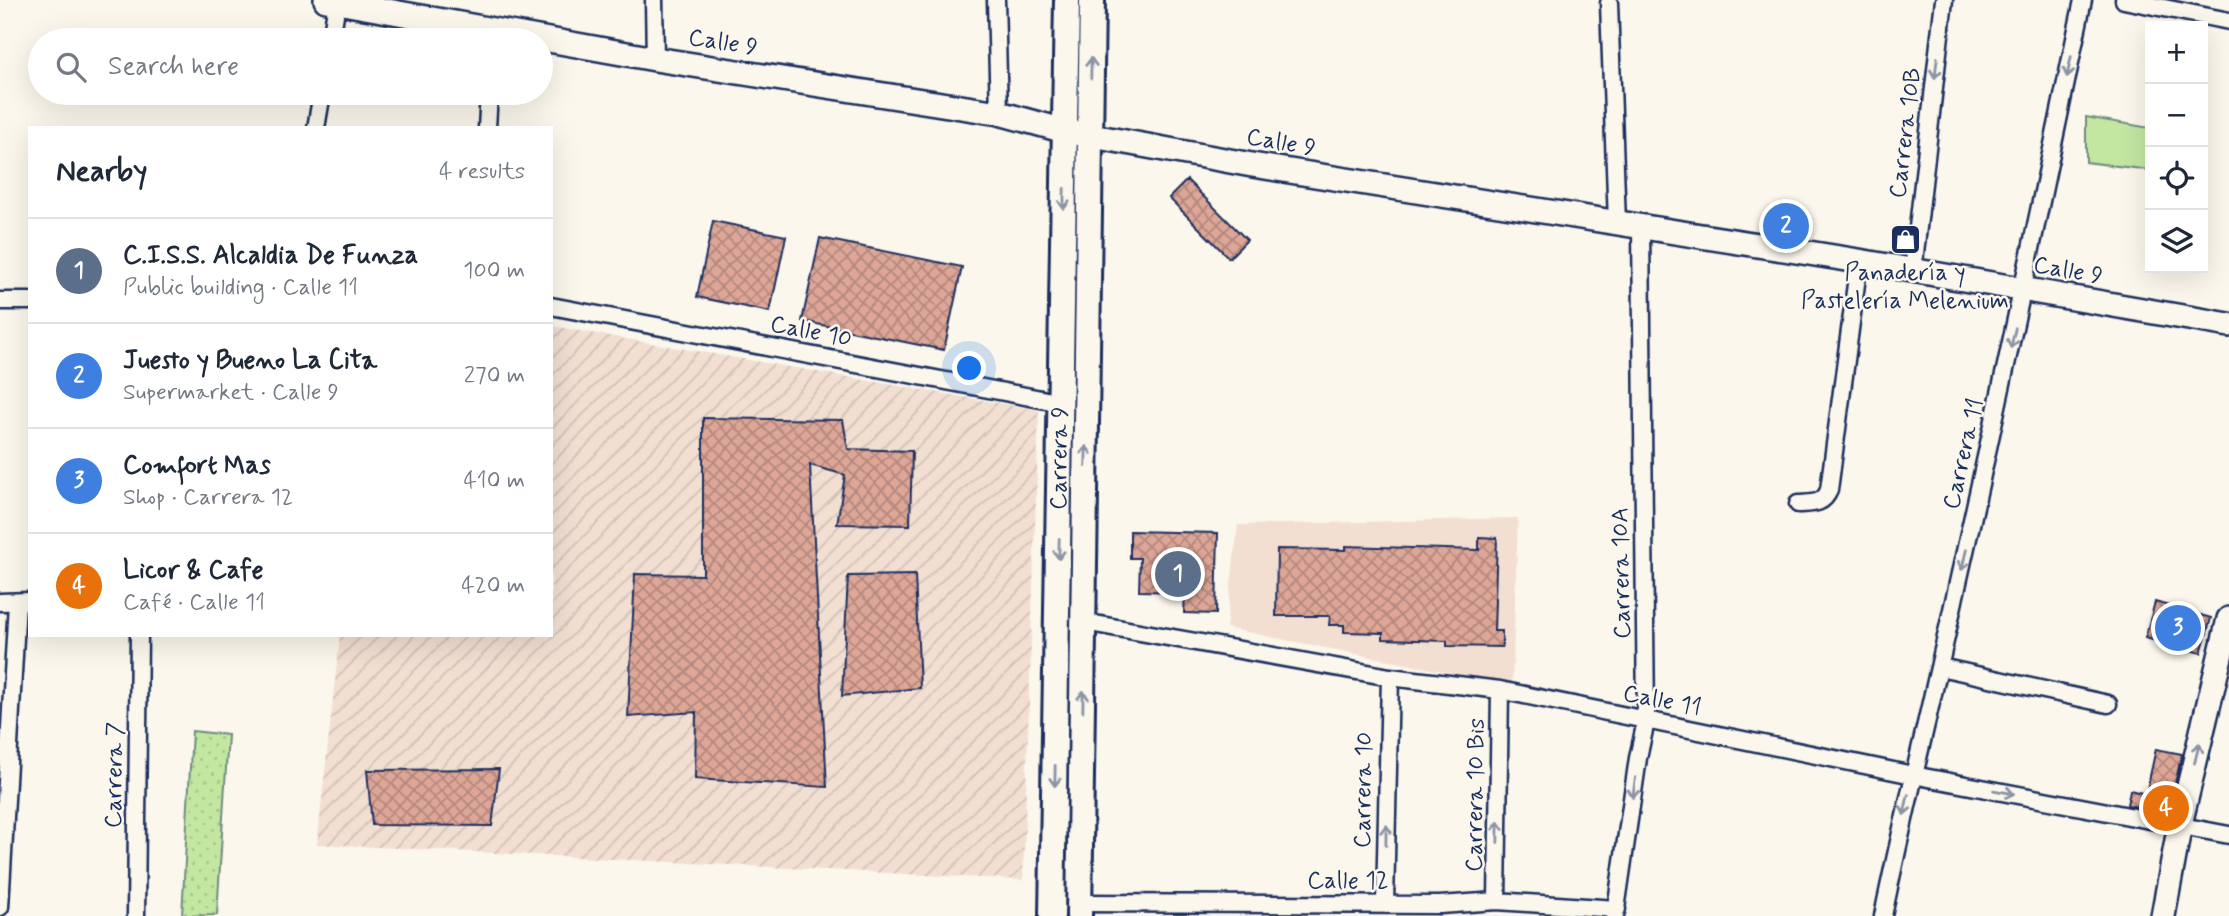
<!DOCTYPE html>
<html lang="en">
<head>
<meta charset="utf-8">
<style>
	body { margin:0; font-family:Mynerve,sans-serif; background:#f6f6f7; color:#1f2937 }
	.controls { position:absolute; right:21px; top:21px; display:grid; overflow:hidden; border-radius:0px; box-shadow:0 7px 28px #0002 }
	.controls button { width:63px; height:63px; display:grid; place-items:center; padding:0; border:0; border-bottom:2px solid #e0e1e3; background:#fff; color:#1f2937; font:35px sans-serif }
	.you { position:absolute; left:970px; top:369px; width:24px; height:24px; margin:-18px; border:5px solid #fff; border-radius:50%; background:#1a73e8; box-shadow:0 0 0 10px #1a73e833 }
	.badge { display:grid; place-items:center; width:46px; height:46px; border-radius:50%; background:#1b2f5e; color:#fff; font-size:23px; font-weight:700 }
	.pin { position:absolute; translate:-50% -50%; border:4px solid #fff; box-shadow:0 2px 7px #0006 }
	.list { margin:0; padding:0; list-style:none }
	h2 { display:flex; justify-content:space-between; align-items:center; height:91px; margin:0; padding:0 28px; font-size:30px }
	h2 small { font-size:23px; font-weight:400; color:#747a83 }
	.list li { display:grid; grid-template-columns:46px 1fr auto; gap:21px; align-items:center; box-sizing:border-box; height:105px; padding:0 28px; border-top:2px solid #e0e1e3 }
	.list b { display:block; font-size:26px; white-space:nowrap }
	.list p { margin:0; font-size:23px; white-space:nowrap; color:#747a83 }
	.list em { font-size:23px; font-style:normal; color:#747a83 }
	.icon { flex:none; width:38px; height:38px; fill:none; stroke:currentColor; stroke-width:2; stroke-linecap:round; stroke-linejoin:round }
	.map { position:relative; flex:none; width:2229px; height:916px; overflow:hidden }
	.search { position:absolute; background:#fff; box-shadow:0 7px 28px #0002; left:28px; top:28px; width:525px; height:77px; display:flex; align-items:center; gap:18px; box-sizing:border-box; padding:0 24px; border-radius:38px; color:#747a83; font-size:26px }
	.panel { position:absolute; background:#fff; box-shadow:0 7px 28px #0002; left:28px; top:126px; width:525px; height:511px; border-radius:0px }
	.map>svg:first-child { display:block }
</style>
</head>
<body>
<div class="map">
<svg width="2229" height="916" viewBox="0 0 2229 916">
	<defs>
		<pattern id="industrial-furrows" width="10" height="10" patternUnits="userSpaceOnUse" patternTransform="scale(1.75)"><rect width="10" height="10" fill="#f2dfd2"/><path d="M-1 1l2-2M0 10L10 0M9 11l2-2" fill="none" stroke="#cfc0b7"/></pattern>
		<pattern id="grass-dots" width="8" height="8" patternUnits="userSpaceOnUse" patternTransform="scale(1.75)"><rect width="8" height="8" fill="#c3e7a1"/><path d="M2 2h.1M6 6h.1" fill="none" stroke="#a7c68d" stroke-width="1.8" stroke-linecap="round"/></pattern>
		<pattern id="building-cross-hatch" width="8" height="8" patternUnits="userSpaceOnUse" patternTransform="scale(1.75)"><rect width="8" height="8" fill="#dea697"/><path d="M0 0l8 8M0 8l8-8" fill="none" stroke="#b3887e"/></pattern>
	</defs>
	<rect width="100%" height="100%" fill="#fbf7ec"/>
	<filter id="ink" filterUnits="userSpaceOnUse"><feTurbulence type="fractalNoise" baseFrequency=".0143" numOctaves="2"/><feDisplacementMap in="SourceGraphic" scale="14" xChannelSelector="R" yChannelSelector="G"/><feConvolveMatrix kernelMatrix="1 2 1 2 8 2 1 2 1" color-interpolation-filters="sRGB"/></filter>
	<g filter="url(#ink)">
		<path fill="#f2dfd2" d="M1518 518 1512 685 1226 628 1238 525Z"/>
		<path fill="url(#industrial-furrows)" d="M551 326 1039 410 1023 880 317 844 340 635H551Z"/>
		<path fill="url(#grass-dots)" stroke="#6f8b80" stroke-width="2" d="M192 731 228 735 217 915 182 916Z"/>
		<path fill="#c3e7a1" stroke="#6f8b80" stroke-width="2" d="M2086 117 2150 128V170L2086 162Z"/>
		<path fill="url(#building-cross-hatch)" stroke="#1b2f5e" stroke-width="2" d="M1187 180 1247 240 1229 258 1169 198Z
			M713 221 786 236 770 312 697 297Z
			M820 238 962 267 944 350 802 321Z
			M703 418 843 420 848 449 912 451 910 525 837 524 845 475 810 465 827 787 695 779 696 712 628 717 635 574 703 575Z
			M1130 531 1218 533 1216 614 1184 613 1185 592 1139 591 1140 558H1130Z
			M1479 537 1497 538 1494 631H1502V647L1447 646V641L1383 639V633L1344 632V625H1329L1330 616H1276L1277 549 1346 550V546L1479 550Z
			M915 575 920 688 842 696 848 576Z
			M2155 602 2211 618 2201 653 2145 638Z
			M2156 749 2182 754 2168 813 2127 805 2130 790 2146 794Z
			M499 769 492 826 372 825 367 770Z"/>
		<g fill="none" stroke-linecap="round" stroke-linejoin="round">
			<defs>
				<path id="minor" d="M654 0 655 59
					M996 0 999 113
					M2124 0 2229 21
					M1609 3 1617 223
					M331 40 337 2
					M316 128 322 93
					M487 128 489 93
					M1913 271 1944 0
					M0 301H30
					M551 306 1062 403
					M1798 504C1812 503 1823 505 1829 490L1859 261
					M0 602 30 601
					M1084 622 1390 677 1500 690 1913 775 2229 835
					M1940 667 2108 704
					M1497 901 1500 690
					M1079 903 1440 905 1497 901 1617 909
					M1385 904 1390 677
					M0 907 17 602
					M136 916 139 635
					M1615 916 1638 758 1646 721 1641 227
					M1883 916C1905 808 1932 703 1955 596 2000 397 2042 199 2083 0"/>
				<path id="secondary" d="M326 0 655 59 999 113 1065 131 1252 165 1859 261 2229 325
					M2163 916 2180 824 2229 619"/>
				<g id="primary">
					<path id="s1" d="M1052 916 1067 0"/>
					<path d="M1079 916 1092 0"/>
				</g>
			</defs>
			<use href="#minor" stroke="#1b2f5e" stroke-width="21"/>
			<use href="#secondary" stroke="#1b2f5e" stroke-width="28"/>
			<use href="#primary" stroke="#1b2f5e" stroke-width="30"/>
			<use href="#minor" stroke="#fbf7ec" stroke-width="16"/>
			<use href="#secondary" stroke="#fbf7ec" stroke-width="23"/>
			<use href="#primary" stroke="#fbf7ec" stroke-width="24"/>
		</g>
		<defs><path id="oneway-shaft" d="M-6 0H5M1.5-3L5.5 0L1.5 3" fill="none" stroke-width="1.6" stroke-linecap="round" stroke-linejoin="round" transform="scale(1.75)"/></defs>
		<g stroke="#8b93a5">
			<use href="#oneway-shaft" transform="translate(2069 67) rotate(102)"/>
			<use href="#oneway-shaft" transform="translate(1091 68) rotate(-89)"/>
			<use href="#oneway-shaft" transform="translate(1936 68) rotate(97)"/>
			<use href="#oneway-shaft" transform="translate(1064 199) rotate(91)"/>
			<use href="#oneway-shaft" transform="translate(2013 338) rotate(103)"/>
			<use href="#oneway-shaft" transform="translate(1086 456) rotate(-89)"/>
			<use href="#oneway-shaft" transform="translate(1059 549) rotate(91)"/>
			<use href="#oneway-shaft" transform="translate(1964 560) rotate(103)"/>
			<use href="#oneway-shaft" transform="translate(1083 701) rotate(-89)"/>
			<use href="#oneway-shaft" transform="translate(2197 753) rotate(-76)"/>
			<use href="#oneway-shaft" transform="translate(1055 776) rotate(91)"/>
			<use href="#oneway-shaft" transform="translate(1634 788) rotate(98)"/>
			<use href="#oneway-shaft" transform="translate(2004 792) rotate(10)"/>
			<use href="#oneway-shaft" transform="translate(1906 805) rotate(102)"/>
			<use href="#oneway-shaft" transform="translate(1498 832) rotate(-89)"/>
			<use href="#oneway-shaft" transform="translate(1386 835) rotate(-89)"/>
		</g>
	</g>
	<defs>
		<symbol id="shop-square" viewBox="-11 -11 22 22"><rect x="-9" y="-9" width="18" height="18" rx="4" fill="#1b2f5e" stroke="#fbf7ec"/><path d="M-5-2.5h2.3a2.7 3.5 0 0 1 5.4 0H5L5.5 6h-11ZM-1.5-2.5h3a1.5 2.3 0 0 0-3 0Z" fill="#fff"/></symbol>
	</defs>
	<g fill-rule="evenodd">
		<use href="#shop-square" x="1888" y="222" width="35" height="35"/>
	</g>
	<g text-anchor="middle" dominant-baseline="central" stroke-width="5" stroke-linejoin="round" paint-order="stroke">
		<g font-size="24" fill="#1b2f5e" stroke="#fbf7ec">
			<text transform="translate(723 43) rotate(9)">Calle 9</text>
			<text transform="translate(1906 133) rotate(-83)">Carrera 10B</text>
			<text transform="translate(1281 143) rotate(10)">Calle 9</text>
			<text transform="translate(2068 271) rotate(10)">Calle 9</text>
			<text transform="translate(811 332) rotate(11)">Calle 10</text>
			<text transform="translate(1964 454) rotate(-77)">Carrera 11</text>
			<text stroke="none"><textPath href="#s1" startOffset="458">Carrera 9</textPath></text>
			<text transform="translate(1622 573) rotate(-91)">Carrera 10A</text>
			<text transform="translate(1662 701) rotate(11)">Calle 11</text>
			<text transform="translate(115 775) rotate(-89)">Carrera 7</text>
			<text transform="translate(1364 790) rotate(-89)">Carrera 10</text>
			<text transform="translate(1476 795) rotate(-89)">Carrera 10 Bis</text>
			<text x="1348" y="881">Calle 12</text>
		</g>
		<g font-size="24" fill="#1b2f5e" stroke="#fbf7ec">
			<text x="1905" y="273">Panadería y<tspan x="1905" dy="28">Pastelería Melenium</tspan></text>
		</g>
	</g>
</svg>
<div class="controls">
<button>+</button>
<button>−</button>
<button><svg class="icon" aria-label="locate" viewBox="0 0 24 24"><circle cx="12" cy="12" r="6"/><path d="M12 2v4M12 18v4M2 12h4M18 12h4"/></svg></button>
<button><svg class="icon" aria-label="layers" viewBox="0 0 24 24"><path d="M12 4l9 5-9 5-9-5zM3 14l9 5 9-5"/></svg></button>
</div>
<div class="you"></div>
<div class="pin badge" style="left:1178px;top:574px;background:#5c6f8a">1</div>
<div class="pin badge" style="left:1786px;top:226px;background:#3f7fe0">2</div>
<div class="pin badge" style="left:2178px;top:628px;background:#3f7fe0">3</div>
<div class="pin badge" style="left:2166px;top:808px;background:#e8710a">4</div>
<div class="search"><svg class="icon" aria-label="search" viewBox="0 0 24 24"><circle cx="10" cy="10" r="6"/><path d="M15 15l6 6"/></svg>Search here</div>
<section class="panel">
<h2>Nearby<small>4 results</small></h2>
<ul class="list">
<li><span class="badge" style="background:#5c6f8a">1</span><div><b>C.I.S.S. Alcaldia De Funza</b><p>Public building · Calle 11</p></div><em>100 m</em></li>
<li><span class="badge" style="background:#3f7fe0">2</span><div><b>Juesto y Bueno La Cita</b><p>Supermarket · Calle 9</p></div><em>270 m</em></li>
<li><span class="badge" style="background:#3f7fe0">3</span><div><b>Comfort Mas</b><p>Shop · Carrera 12</p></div><em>410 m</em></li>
<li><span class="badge" style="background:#e8710a">4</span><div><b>Licor &amp; Cafe</b><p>Café · Calle 11</p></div><em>420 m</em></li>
</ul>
</section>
</div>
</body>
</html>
